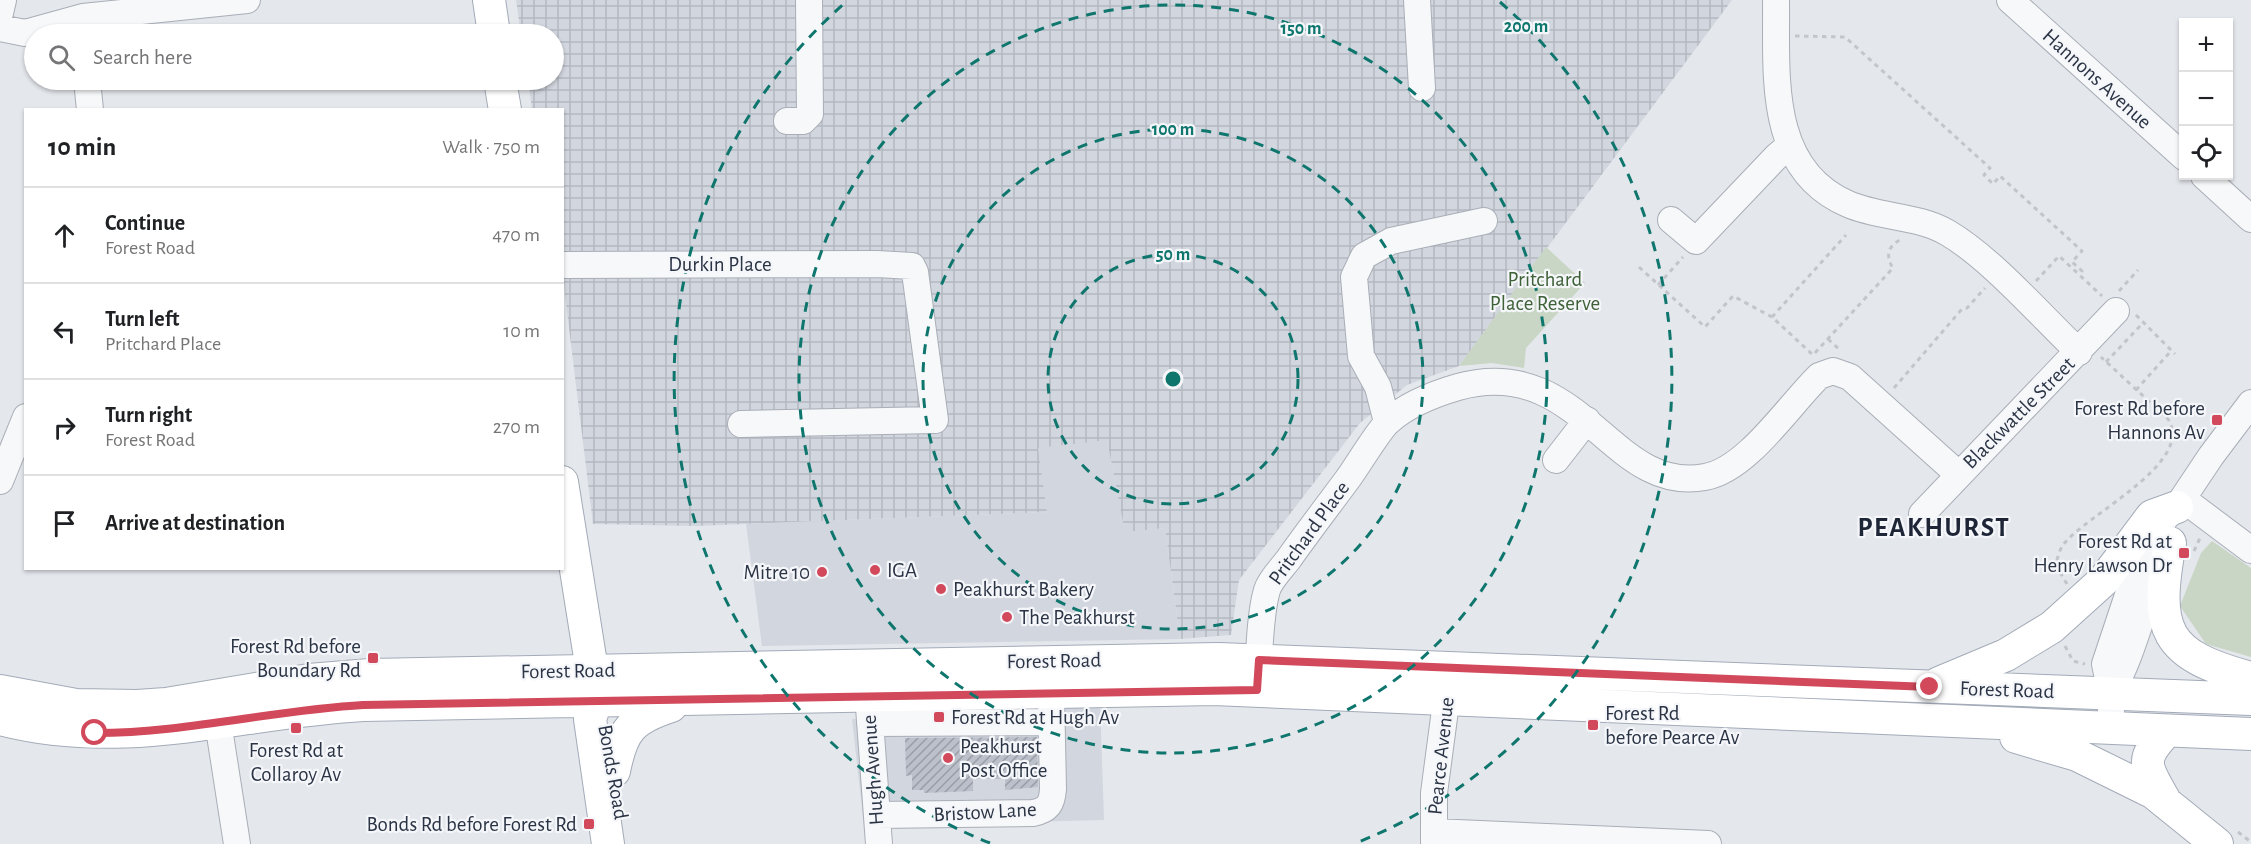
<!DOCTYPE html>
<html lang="en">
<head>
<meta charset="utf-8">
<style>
	body { margin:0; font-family:"Alegreya Sans",sans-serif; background:#f6f6f6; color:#202124 }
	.controls { position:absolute; right:18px; top:18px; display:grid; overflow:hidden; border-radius:0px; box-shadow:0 2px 4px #0004 }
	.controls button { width:54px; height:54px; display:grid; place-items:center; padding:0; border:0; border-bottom:2px solid #e0e0e0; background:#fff; color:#202124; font:30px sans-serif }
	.stop { position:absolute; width:18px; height:18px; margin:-14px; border:4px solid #d1495b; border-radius:50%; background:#fff }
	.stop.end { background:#d1495b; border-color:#fff; box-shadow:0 2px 6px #0008 }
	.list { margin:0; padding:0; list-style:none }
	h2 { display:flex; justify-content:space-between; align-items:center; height:78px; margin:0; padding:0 24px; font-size:26px }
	h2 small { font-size:20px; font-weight:400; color:#757577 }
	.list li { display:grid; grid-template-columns:39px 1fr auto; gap:18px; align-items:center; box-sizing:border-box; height:96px; padding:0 24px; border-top:2px solid #e0e0e0 }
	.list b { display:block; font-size:22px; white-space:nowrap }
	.list p { margin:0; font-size:20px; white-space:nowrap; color:#757577 }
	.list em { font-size:20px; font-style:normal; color:#757577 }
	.icon { flex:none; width:33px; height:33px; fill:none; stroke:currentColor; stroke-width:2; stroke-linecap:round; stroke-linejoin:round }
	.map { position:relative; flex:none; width:2251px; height:844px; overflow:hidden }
	.search { position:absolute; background:#fff; box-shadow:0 2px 4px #0004; left:24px; top:24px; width:540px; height:66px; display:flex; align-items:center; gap:15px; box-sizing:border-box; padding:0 21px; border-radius:33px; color:#757577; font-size:22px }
	.panel { position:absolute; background:#fff; box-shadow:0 2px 4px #0004; left:24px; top:108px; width:540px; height:462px; border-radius:0px }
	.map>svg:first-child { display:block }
</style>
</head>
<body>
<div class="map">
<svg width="2251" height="844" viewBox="0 0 2251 844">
	<defs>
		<pattern id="industrial-grid" width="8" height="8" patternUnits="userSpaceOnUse" patternTransform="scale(1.5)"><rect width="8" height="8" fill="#d2d6de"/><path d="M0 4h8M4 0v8" fill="none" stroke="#b4b8c0"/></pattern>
		<pattern id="building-hatch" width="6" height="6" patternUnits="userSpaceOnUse" patternTransform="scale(1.5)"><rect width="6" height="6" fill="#bbc0ca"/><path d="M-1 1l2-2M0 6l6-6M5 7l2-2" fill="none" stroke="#989da6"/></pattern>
	</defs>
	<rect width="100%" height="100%" fill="#e4e7ec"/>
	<path fill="#d2d6de" d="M1107 439 1125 531 1165 528 1180 639 762 646 746 524 1047 512 1037 448Z
		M1100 701 1104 820 864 826 852 719Z"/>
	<path fill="url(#industrial-grid)" d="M516 0H1732L1459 366 1407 385 1360 423 1239 580 1231 635 1180 639 1165 528 1125 532 1107 440 1038 448 1047 512 696 526 593 524 563 279 562 110 532 109 528 80H554V34H521Z"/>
	<path fill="#c9d6c5" d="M1546 247 1585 283 1526 348 1524 368 1492 363 1459 366Z
		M2212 541 2251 568V657L2206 644 2180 606 2201 553Z"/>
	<path fill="url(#building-hatch)" d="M1037 737 1038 787 1005 790V779H973V791L924 793V790H912V775L906 776 905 738Z"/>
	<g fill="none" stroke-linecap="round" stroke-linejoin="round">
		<defs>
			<path id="minor" d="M1417 0 1422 88
				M1776 0C1777 73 1766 169 1848 204 1880 218 1917 215 1948 233 1992 259 2041 316 2079 352
				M2010 0 2184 157
				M0 13 3 0
				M0 28 25 33 83 17 247 0
				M87 80 90 110
				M787 121H803L810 114 809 0
				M2204 176 2251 219
				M1671 220 1696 241 1777 156 1789 146
				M562 265 877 264 912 266 915 272 935 420 741 424
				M1387 422 1378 387 1361 356 1354 277 1364 256 1391 241 1484 221
				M1556 460 1587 420
				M0 481 26 417
				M2183 499 2251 550
				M1922 514 2116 311
				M1258 680C1259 655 1260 613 1267 590 1270 580 1281 569 1288 560 1307 533 1327 507 1347 480 1357 467 1379 429 1389 421 1408 404 1434 394 1458 387 1582 353 1610 495 1705 477 1747 470 1789 405 1819 376L1833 371 1850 377 1958 474
				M2111 693C2134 653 2142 608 2161 565
				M869 707 879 844
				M218 722 237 844
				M870 723 1051 722
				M2111 729V693L2105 664 2132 583 2165 518 2177 507 2211 456 2251 403
				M877 815 1033 813C1048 810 1052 804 1053 789L1051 693
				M1434 832 1708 844
				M1434 844V793L1449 680"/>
			<path id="major" d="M489 0 494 34
				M500 80 505 110
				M562 482 592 670 596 702 590 719 608 844
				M2170 543C2154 630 2163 655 2251 678
				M1939 683 2006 655 2052 627 2104 580 2152 516 2177 507
				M0 691 76 705 137 706 166 704 309 680 370 675 1218 659 2251 699
				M0 719C126 752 238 712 363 705L1214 689 2251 734
				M2016 737 2077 755 2154 793
				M614 771C622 730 631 719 671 706
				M2139 781 2217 844
				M2164 799C2145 766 2139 760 2167 731"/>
		</defs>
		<use href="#minor" stroke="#a9aeb7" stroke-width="28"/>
		<use href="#major" stroke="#a3abb8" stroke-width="34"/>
		<path stroke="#c2c5cb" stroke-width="3" stroke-dasharray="4.5 4.5" stroke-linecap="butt" d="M1795 36 1845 37 1990 168 1984 175 1993 184 2000 176 2082 251 2072 262 2082 271 2079 275
			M1639 267 1705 327 1733 296 1772 317 1813 355 1893 268C1885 256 1888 245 1902 239
			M2036 281 2059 256 2102 296
			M1658 285 1683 257
			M2119 291 2138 270
			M2136 315 2175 354
			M1772 317 1846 235
			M1828 339 1841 351
			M2106 362 2142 324
			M1894 388 1962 309 1967 308 1985 288
			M2136 390 2171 351
			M2194 551 2200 538
			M2067 584 2056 566C2057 559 2059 551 2063 545 2085 515 2196 463 2168 419L2101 357
			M2065 646 2073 661 2085 664
			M2238 832 2251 842"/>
		<use href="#minor" stroke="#f7f8fa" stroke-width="26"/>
		<use href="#major" stroke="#fff" stroke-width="32"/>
	</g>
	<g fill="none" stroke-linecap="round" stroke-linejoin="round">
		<path stroke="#d1495b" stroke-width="8" d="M95 733C186 733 273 710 363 705L1257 690 1259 660 1930 687"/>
	</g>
	<g fill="none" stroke="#0f766e" stroke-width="3" stroke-dasharray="10 8">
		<circle cx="1173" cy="379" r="125"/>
		<circle cx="1173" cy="379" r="250"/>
		<circle cx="1173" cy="379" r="374"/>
		<path d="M990 843A499 499 0 0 1 846 2M1500 2A499 499 0 0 1 1356 843"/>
	</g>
	<g fill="#d1495b" stroke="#f4f6f9" stroke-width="2">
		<rect x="2211" y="414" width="12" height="12" rx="3"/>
		<rect x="2178" y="547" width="12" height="12" rx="3"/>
		<circle cx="875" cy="570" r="6"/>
		<circle cx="822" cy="572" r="6"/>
		<circle cx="941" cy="589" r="6"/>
		<circle cx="1007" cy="617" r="6"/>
		<rect x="367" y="652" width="12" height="12" rx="3"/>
		<rect x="933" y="711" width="12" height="12" rx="3"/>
		<rect x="1587" y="719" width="12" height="12" rx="3"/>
		<rect x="290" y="722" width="12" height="12" rx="3"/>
		<circle cx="948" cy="758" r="6"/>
		<rect x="583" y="818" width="12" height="12" rx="3"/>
	</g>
	<g text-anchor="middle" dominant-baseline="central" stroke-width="4.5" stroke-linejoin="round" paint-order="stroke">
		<g font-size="21" fill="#2b3445" stroke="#f4f6f9">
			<text transform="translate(2097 79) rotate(42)">Hannons Avenue</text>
			<text x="720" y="264">Durkin Place</text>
			<text transform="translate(2019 413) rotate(-45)">Blackwattle Street</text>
			<text transform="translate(1309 533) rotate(-54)">Pritchard Place</text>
			<text transform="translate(1054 661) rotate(-1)">Forest Road</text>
			<text transform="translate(568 671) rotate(-1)">Forest Road</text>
			<text transform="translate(2007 690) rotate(2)">Forest Road</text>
			<text transform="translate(1441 756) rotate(-84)">Pearce Avenue</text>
			<text transform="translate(873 770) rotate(-94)">Hugh Avenue</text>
			<text transform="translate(613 772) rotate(80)">Bonds Road</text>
			<text transform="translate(985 812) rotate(-3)">Bristow Lane</text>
		</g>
		<g font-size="21" fill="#3f6138" stroke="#f4f6f9">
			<text x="1545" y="279">Pritchard<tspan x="1545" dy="24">Place Reserve</tspan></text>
		</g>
		<g font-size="21" fill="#2b3445" stroke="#f4f6f9" text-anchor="start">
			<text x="2205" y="408" text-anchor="end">Forest Rd before<tspan x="2205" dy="24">Hannons Av</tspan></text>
			<text x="2172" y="541" text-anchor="end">Forest Rd at<tspan x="2172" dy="24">Henry Lawson Dr</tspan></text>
			<text x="887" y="570">IGA</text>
			<text x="810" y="572" text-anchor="end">Mitre 10</text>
			<text x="953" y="589">Peakhurst Bakery</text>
			<text x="1019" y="617">The Peakhurst</text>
			<text x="361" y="646" text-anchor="end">Forest Rd before<tspan x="361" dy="24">Boundary Rd</tspan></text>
			<text x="1605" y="713">Forest Rd<tspan x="1605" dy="24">before Pearce Av</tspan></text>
			<text x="951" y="717">Forest Rd at Hugh Av</text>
			<text x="960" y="746">Peakhurst<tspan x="960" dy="24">Post Office</tspan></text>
			<text x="296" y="750" text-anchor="middle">Forest Rd at<tspan x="296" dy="24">Collaroy Av</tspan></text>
			<text x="577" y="824" text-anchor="end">Bonds Rd before Forest Rd</text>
		</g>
		<g font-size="27" font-weight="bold" letter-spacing="1.5" fill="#1d2536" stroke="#f4f6f9">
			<text x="1934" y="527">PEAKHURST</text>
		</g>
	</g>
	<circle cx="1173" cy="379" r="9" fill="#0f766e" stroke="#f4f6f9" stroke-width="3"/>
	<g font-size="18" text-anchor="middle" font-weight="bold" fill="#0f766e" stroke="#f4f6f9" stroke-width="4.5" stroke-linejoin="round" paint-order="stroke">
		<text x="1526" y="32">200 m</text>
		<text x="1301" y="34">150 m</text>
		<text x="1173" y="135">100 m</text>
		<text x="1173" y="260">50 m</text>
	</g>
</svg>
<div class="controls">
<button>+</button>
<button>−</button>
<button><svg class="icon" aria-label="locate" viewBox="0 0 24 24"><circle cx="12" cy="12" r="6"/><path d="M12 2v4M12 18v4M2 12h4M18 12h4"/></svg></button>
</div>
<div class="stop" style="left:95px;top:733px"></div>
<div class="stop end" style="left:1930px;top:687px"></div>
<div class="search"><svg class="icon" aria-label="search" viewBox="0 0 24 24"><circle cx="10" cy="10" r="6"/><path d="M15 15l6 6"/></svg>Search here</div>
<section class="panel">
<h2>10 min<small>Walk · 750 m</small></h2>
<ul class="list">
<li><svg class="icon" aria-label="ahead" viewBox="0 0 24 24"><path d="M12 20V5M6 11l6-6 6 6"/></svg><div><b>Continue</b><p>Forest Road</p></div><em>470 m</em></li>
<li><svg class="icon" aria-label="left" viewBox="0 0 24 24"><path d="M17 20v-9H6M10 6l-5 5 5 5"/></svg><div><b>Turn left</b><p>Pritchard Place</p></div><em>10 m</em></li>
<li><svg class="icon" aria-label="right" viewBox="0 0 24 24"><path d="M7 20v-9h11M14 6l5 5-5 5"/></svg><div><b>Turn right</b><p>Forest Road</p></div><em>270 m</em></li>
<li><svg class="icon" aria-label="arrive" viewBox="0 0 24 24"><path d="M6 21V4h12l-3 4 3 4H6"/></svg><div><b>Arrive at destination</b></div></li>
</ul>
</section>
</div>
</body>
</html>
